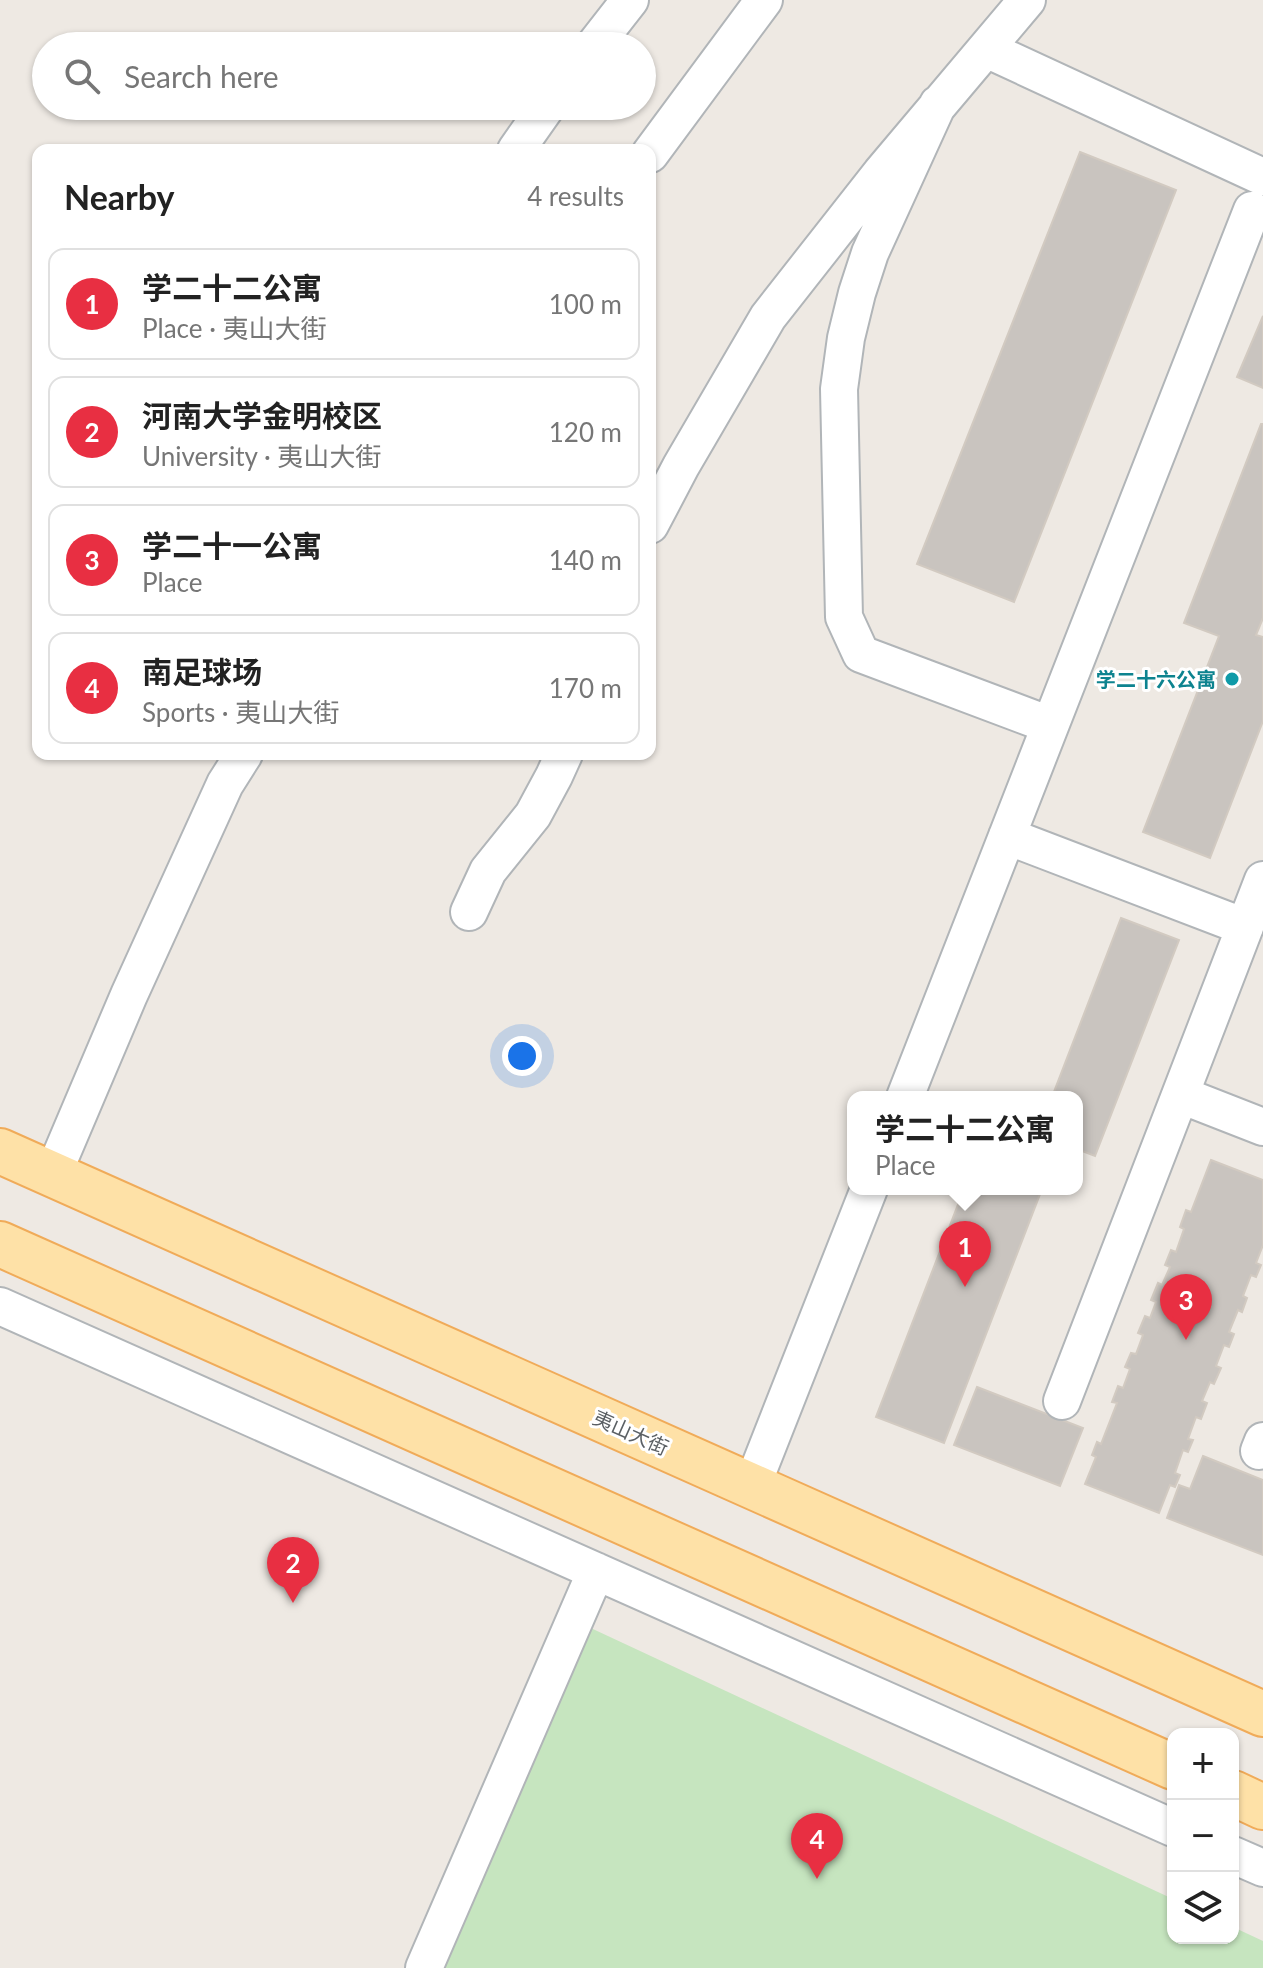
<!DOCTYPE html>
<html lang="en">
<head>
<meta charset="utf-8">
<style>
	body { margin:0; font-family:Lato,"Noto Sans SC",sans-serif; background:#f2f2f2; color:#222 }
	.controls { position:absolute; right:24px; bottom:24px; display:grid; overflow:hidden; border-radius:16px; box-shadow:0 2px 6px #0004 }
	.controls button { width:72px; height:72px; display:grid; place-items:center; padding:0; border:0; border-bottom:2px solid #e0e0e0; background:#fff; color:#222; font:40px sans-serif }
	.you { position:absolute; left:522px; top:1056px; width:28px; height:28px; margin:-20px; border:6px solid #fff; border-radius:50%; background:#1a73e8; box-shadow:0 0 0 12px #1a73e833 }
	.badge { display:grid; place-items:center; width:52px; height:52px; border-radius:50%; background:#e82f42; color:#fff; font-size:26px; font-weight:700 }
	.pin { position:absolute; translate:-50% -66px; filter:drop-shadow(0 2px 4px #0008) }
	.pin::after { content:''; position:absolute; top:42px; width:28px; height:24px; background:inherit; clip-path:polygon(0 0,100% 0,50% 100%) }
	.popup { position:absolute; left:847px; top:1091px; width:236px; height:104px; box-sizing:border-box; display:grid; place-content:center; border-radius:16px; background:#fff; filter:drop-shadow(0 2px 6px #0005); font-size:26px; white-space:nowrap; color:#767676 }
	.popup b { font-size:30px; color:#222 }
	.popup::after { content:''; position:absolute; left:50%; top:100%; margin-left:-16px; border:16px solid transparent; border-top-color:#fff }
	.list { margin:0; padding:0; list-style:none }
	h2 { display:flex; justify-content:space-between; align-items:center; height:104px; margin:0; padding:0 32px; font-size:34px }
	h2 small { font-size:26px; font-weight:400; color:#767676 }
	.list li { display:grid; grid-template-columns:52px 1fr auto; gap:24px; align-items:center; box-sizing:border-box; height:112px; margin:0 16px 16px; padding:0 16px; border:2px solid #e0e0e0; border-radius:16px }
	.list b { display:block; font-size:30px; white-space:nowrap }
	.list p { margin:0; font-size:26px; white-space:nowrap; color:#767676 }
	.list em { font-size:26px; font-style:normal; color:#767676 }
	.icon { flex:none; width:44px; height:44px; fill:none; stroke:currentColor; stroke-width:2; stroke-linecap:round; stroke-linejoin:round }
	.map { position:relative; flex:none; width:1263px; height:1968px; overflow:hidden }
	.search { position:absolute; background:#fff; box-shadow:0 2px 6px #0004; left:32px; top:32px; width:624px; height:88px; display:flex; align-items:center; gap:20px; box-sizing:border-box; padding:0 28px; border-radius:44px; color:#767676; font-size:30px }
	.panel { position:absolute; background:#fff; box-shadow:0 2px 6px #0004; left:32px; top:144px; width:624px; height:616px; border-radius:16px }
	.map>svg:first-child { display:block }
</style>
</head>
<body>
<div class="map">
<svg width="1263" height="1968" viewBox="0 0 1263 1968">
	<rect width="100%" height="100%" fill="#eee9e3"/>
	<path fill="#c6e5bf" d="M565 1616 1173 1899V1938H1233V1927L1263 1941V1968H421Z"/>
	<path fill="#c9c4bf" stroke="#d2cac1" stroke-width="2" d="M1080 152 1176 190 1014 602 917 564Z
		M1263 316V388L1237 377Z
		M1261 424H1263V618L1256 635 1263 637V721L1210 858 1143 832 1219 636 1184 623Z
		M1121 918 1179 940 1095 1156 1077 1149V1097H1052Z
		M1211 1160 1263 1180V1245L1256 1263 1261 1265 1256 1277 1251 1275 1243 1296 1247 1298 1242 1312 1238 1310 1229 1332 1234 1334 1229 1347 1224 1345 1216 1366 1221 1368 1214 1384 1210 1382 1202 1401 1207 1403 1201 1419 1196 1417 1188 1439 1193 1440 1188 1452 1183 1450 1175 1473 1180 1475 1175 1487 1170 1485 1159 1513 1085 1484 1096 1457 1092 1455 1097 1442 1101 1444 1117 1403 1112 1402 1118 1386 1123 1388 1130 1369 1125 1367 1131 1353 1136 1354 1143 1335 1138 1333 1145 1316 1150 1318 1156 1302 1151 1300 1158 1283 1162 1285 1170 1267 1165 1265 1171 1250 1176 1252 1184 1229 1180 1227 1186 1210 1191 1212Z
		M964 1189H1042L944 1443 876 1417Z
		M977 1387 1083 1428 1060 1486 954 1445Z
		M1203 1456 1263 1480V1555L1167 1518 1179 1485 1190 1489Z"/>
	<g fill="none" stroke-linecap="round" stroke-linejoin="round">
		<defs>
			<path id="minor" d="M594 46 630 0
				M986 49 1263 177
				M938 104 870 253 857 293 846 338 839 389 844 617 861 654 1050 725
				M516 150 547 106
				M650 154 764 0
				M650 525 681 466 768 317 881 173 1027 0
				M1007 836 1245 927
				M469 912 488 871 533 815 554 776 564 754
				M1181 1095 1263 1127
				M905 1097 1252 210
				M53 1174 129 995 225 784 244 754
				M0 1306 1173 1828
				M1062 1401 1263 880
				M1259 1451 1263 1441
				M752 1486 869 1189
				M1233 1855 1263 1868
				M424 1968 596 1571"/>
			<path id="major" d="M0 1151 1263 1714
				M0 1244 1173 1767
				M1233 1793 1263 1807"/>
		</defs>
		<use href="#minor" stroke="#b1b5b8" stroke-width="40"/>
		<use href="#major" stroke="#f0ab59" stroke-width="48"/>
		<use href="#minor" stroke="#fff" stroke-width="36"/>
		<use href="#major" stroke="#fee1a7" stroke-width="44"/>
	</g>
	<circle fill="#0f9aa8" stroke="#fff" stroke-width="3" cx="1232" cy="679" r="8"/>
	<g text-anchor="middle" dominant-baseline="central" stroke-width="6" stroke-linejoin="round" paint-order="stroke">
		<g font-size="20" font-weight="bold" fill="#0d838f" stroke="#fff" text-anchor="end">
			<text x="1216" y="679">学二十六公寓</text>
		</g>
		<g font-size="20" fill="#5b6064" stroke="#fff">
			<text transform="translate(631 1432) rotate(24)">夷山大街</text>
		</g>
	</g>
</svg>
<div class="controls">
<button>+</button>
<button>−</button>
<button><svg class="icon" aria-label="layers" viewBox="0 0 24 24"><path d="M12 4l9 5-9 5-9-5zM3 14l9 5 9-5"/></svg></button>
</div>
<div class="you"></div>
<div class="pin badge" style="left:965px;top:1287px">1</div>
<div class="popup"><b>学二十二公寓</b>Place</div>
<div class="pin badge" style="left:293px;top:1603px">2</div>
<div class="pin badge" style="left:1186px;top:1340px">3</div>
<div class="pin badge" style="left:817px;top:1879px">4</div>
<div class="search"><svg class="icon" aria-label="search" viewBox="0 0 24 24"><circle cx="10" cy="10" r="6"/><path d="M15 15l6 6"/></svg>Search here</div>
<section class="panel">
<h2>Nearby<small>4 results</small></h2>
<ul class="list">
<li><span class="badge">1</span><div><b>学二十二公寓</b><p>Place · 夷山大街</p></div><em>100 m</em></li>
<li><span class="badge">2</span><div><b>河南大学金明校区</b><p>University · 夷山大街</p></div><em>120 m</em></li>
<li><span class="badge">3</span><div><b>学二十一公寓</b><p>Place</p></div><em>140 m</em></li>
<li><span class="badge">4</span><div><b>南足球场</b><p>Sports · 夷山大街</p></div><em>170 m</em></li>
</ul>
</section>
</div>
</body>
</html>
